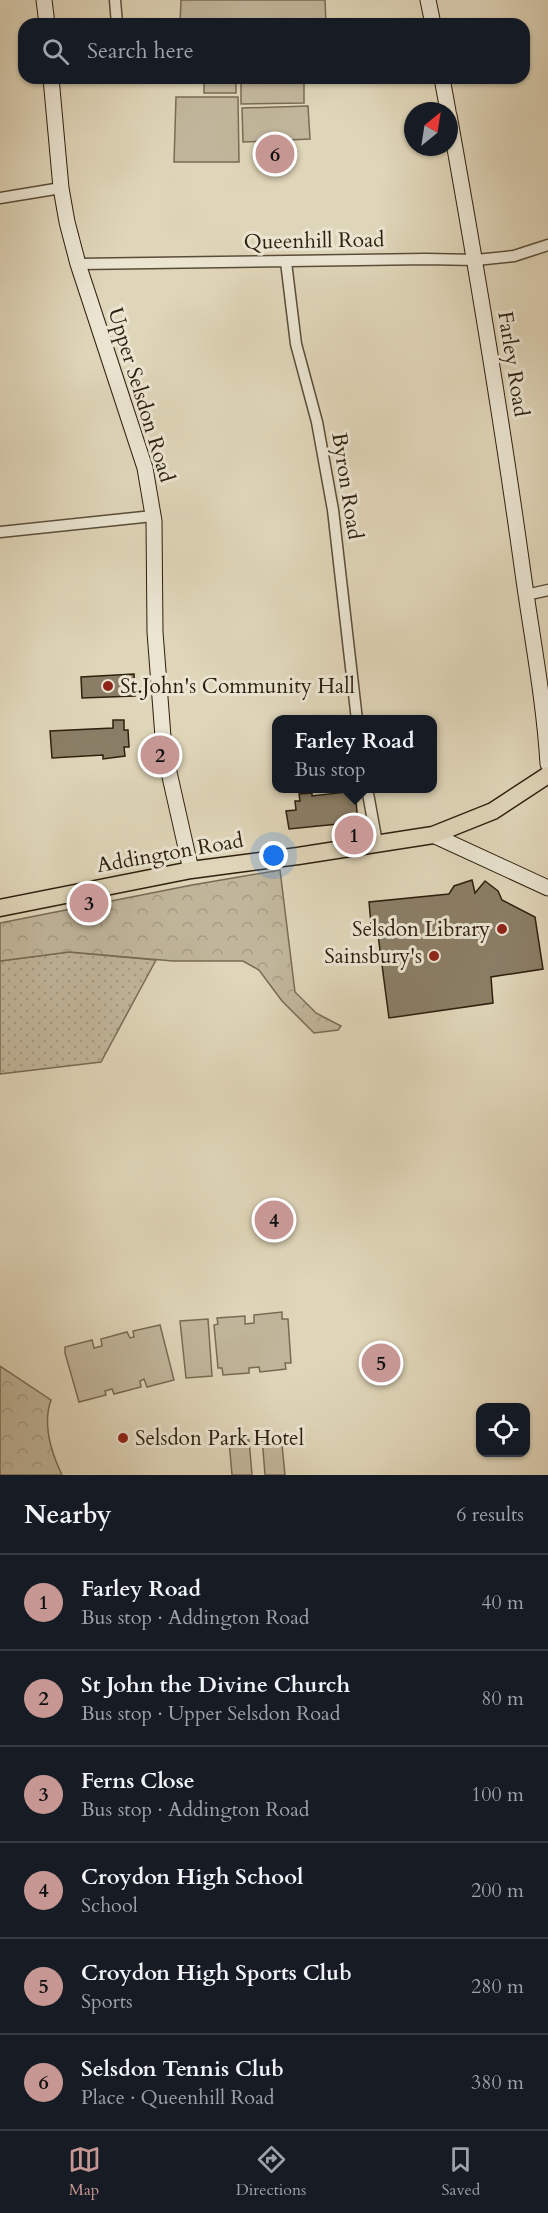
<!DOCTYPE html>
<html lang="en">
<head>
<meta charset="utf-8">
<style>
	body { margin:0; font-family:Cardo,serif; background:#20242c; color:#f1f3f6 }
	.controls { position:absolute; right:18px; bottom:18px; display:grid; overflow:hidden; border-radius:12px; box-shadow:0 2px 4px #0004 }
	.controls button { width:54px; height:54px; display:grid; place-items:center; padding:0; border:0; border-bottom:2px solid #363941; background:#171b24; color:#f1f3f6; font:30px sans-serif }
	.compass { position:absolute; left:404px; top:102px; width:54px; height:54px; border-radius:50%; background:#171b24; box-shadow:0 2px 4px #0004; rotate:30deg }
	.you { position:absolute; left:274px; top:856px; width:21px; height:21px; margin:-15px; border:4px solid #fff; border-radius:50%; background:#1a73e8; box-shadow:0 0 0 9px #1a73e833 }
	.badge { display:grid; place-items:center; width:39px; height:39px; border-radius:50%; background:#c59692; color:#111; font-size:20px; font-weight:700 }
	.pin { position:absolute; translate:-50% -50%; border:3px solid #fff; box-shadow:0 2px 6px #0006 }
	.popup { position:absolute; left:272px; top:715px; width:165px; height:78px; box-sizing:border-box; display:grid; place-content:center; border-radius:12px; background:#171b24; filter:drop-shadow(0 2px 4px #0005); font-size:20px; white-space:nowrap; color:#9ea1a6 }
	.popup b { font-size:22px; color:#f1f3f6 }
	.popup::after { content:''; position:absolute; left:50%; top:100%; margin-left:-12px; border:12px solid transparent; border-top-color:#171b24 }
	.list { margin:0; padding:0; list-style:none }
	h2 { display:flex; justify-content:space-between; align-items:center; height:78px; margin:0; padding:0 24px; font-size:26px }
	h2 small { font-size:20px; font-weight:400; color:#9ea1a6 }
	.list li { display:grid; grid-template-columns:39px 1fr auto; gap:18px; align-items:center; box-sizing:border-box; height:96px; padding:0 24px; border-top:2px solid #363941 }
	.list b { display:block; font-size:22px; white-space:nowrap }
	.list p { margin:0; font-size:20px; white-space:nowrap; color:#9ea1a6 }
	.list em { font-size:20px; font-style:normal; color:#9ea1a6 }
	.icon { flex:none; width:33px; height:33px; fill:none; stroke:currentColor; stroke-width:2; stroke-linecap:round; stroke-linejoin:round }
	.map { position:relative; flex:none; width:548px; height:1475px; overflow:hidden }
	.search { position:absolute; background:#171b24; box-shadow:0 2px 4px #0004; left:18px; right:18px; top:18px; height:66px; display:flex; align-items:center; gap:15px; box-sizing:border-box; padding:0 21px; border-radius:18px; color:#9ea1a6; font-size:22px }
	.sheet { height:654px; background:#171b24 }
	nav { display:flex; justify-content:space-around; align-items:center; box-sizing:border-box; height:84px; border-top:2px solid #363941; background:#171b24; font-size:16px; color:#9ea1a6 }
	nav a { display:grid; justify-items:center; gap:3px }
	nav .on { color:#c59692 }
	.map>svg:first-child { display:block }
</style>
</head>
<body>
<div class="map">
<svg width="548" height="1475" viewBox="0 0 548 1475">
	<defs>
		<pattern id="grass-dots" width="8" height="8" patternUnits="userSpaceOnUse" patternTransform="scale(1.5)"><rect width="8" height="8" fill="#c1b69b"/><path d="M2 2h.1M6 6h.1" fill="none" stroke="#a69c84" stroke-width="1.8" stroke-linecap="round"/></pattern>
		<pattern id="forest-crowns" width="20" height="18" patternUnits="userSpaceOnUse" patternTransform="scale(1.5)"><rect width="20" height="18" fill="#c1b69b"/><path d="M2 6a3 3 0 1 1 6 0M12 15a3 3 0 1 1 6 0" fill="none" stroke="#a69c84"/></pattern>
	</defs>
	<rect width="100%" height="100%" fill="#dfd5b8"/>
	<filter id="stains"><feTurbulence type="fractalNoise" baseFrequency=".00333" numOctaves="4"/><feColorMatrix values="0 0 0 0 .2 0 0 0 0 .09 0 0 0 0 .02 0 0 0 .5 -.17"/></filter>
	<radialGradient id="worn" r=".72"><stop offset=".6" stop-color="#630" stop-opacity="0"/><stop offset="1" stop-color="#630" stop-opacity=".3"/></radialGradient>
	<path fill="url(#grass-dots)" stroke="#786b54" stroke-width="1.5" d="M69 952 156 960 101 1062 0 1074V961Z"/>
	<path fill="url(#forest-crowns)" stroke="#786b54" stroke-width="1.5" d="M280 870 295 992 316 1013 341 1026 338 1030 314 1033 282 1001 259 970 243 961H173L69 952 0 961V923L192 885Z
		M0 1366 51 1400C42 1425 51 1452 62 1475H0Z"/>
	<path fill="#c1b69b" stroke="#786b54" stroke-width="1.5" d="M181 0H325L326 24H180Z
		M204 78H236V93H204Z
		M241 78H304V103L241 104Z
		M176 97H238L239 162H174Z
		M308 106 310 139 243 142 242 108Z
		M282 1312V1319H288L291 1363H285L286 1369 260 1372 259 1367 249 1368V1373L223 1375 222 1368H218L214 1325 218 1324 217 1318 245 1316V1324L254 1323V1315Z
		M208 1319 212 1376 186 1378 180 1321Z
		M160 1325 174 1380 147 1387 144 1379 140 1381 141 1387 114 1394 112 1389 105 1391 106 1395 79 1402 65 1353V1347L92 1340 94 1348 102 1346 101 1339 127 1332 130 1338 134 1337 133 1331Z
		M281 1435 285 1475H265L262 1437Z
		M249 1440 252 1475H232L229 1441Z"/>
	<path fill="#8a7e66" stroke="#2e200e" stroke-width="1.5" d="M263 145H287L288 162 263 163Z
		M134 674 135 696 82 698 81 677Z
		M113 720H124V730H128L129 747H124L125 756 103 759V755L52 758 50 731 113 728Z
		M355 791 358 822 289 829 286 811 296 810 295 801H300L299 794 312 793V796Z
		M472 880 475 893 485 881 498 891 502 900 535 917 543 969 491 977 493 1003 389 1018 378 935H372L369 902 449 894 454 886Z"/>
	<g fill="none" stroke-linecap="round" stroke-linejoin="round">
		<defs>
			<path id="street" d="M115 0 117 24
				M0 198 61 188
				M286 262 296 344 317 422 333 510 357 720
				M78 264 426 259 476 260 514 256 548 245
				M0 532 153 516
				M526 595 548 590
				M367 788 377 843"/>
			<path id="secondary" d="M44 0 47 24
				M428 0 433 24
				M51 78 61 188 67 222 78 264 145 468 154 521 155 632 164 750 191 870
				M442 78 448 111
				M449 115C476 265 501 415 522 566 531 633 544 697 548 764
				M433 835 548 888"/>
			<path id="primary" d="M0 908 191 870 298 856 433 835 493 811 548 775"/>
		</defs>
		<use href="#street" stroke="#5a4d38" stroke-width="13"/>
		<use href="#secondary" stroke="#2e200e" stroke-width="17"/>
		<use href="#primary" stroke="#2e200e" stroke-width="19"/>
		<use href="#street" stroke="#eae4d1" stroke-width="10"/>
		<use href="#secondary" stroke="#eae4d1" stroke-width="15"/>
		<use href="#primary" stroke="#dfd5b8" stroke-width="16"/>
	</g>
	<g fill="#8f2418" stroke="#eae4d1" stroke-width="2">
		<circle cx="108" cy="686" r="6"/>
		<circle cx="502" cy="929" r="6"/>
		<circle cx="434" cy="956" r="6"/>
		<circle cx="123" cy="1438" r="6"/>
	</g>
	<g text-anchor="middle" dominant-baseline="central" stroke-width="6" stroke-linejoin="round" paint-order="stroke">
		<g font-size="21" fill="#2e200e" stroke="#eae4d1">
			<text transform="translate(314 241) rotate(-1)">Queenhill Road</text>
			<text transform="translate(513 364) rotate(81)">Farley Road</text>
			<text transform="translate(141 395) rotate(73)">Upper Selsdon Road</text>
			<text transform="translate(347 486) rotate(81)">Byron Road</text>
			<text transform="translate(170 853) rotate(-10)">Addington Road</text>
		</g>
		<g font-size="21" fill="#2e200e" stroke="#eae4d1" text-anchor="start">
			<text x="120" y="686">St.John's Community Hall</text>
			<text x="490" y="929" text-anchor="end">Selsdon Library</text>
			<text x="422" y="956" text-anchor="end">Sainsbury's</text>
			<text x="135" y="1438">Selsdon Park Hotel</text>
		</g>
	</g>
	<rect width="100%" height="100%" filter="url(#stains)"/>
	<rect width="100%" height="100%" fill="url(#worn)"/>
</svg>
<div class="controls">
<button><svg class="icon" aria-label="locate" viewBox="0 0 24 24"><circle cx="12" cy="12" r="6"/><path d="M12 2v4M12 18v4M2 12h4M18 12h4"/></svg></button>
</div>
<svg class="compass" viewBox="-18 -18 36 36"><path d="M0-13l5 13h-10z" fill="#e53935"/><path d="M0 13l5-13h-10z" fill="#9ea1a6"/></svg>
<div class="you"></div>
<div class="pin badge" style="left:354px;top:835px">1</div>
<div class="popup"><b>Farley Road</b>Bus stop</div>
<div class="pin badge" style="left:160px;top:755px">2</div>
<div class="pin badge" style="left:89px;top:903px">3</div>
<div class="pin badge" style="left:274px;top:1220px">4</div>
<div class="pin badge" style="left:381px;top:1363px">5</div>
<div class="pin badge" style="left:275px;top:154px">6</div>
<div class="search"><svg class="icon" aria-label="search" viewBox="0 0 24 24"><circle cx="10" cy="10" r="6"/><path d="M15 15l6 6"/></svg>Search here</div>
</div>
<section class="sheet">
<h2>Nearby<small>6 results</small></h2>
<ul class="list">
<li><span class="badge">1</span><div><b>Farley Road</b><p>Bus stop · Addington Road</p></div><em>40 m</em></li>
<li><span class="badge">2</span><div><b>St John the Divine Church</b><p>Bus stop · Upper Selsdon Road</p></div><em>80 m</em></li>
<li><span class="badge">3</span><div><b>Ferns Close</b><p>Bus stop · Addington Road</p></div><em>100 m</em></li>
<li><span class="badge">4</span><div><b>Croydon High School</b><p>School</p></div><em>200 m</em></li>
<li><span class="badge">5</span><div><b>Croydon High Sports Club</b><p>Sports</p></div><em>280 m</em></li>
<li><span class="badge">6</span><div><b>Selsdon Tennis Club</b><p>Place · Queenhill Road</p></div><em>380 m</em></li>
</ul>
</section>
<nav>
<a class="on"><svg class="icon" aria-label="map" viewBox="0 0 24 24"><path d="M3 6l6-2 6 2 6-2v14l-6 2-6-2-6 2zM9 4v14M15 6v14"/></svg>Map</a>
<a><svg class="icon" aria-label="directions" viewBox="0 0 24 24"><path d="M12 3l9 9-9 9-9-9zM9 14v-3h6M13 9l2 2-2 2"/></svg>Directions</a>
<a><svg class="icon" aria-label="saved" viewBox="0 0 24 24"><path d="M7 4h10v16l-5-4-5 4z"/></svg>Saved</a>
</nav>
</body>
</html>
